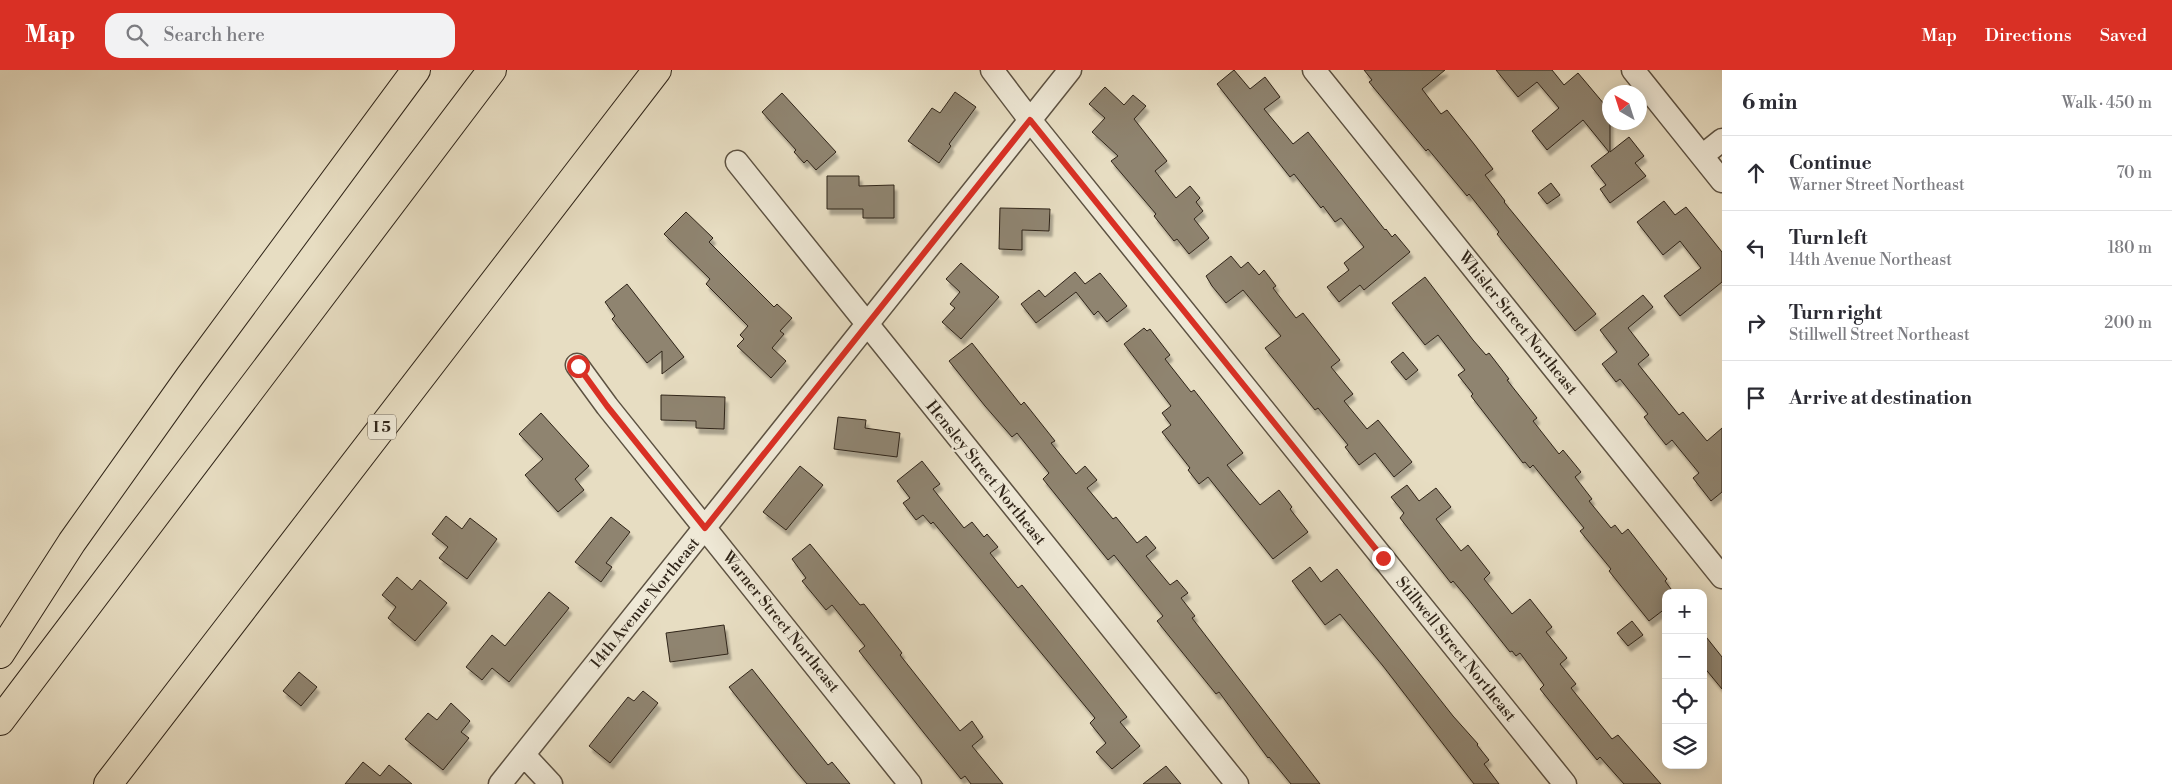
<!DOCTYPE html>
<html lang="en">
<head>
<meta charset="utf-8">
<style>
	body { margin:0; font-family:"Libre Bodoni",serif; background:#f2f2f3; color:#2b2b33 }
	.controls { position:absolute; right:15px; bottom:15px; display:grid; overflow:hidden; border-radius:10px; box-shadow:0 2px 12px #0003 }
	.controls button { width:45px; height:45px; display:grid; place-items:center; padding:0; border:0; border-bottom:1px solid #e1e1e2; background:#fff; color:#2b2b33; font:25px sans-serif }
	.compass { position:absolute; left:1602px; top:15px; width:45px; height:45px; border-radius:50%; background:#fff; box-shadow:0 2px 12px #0003; rotate:321deg }
	.stop { position:absolute; width:15px; height:15px; margin:-11px; border:4px solid #d93025; border-radius:50%; background:#fff }
	.stop.end { background:#d93025; border-color:#fff; box-shadow:0 1px 5px #0008 }
	.list { margin:0; padding:0; list-style:none }
	h2 { display:flex; justify-content:space-between; align-items:center; height:65px; margin:0; padding:0 20px; font-size:21px }
	h2 small { font-size:16px; font-weight:400; color:#7c7c81 }
	.list li { display:grid; grid-template-columns:32px 1fr auto; gap:15px; align-items:center; box-sizing:border-box; height:75px; padding:0 20px; border-top:1px solid #e1e1e2 }
	.list b { display:block; font-size:19px; white-space:nowrap }
	.list p { margin:0; font-size:16px; white-space:nowrap; color:#7c7c81 }
	.list em { font-size:16px; font-style:normal; color:#7c7c81 }
	.icon { flex:none; width:28px; height:28px; fill:none; stroke:currentColor; stroke-width:2; stroke-linecap:round; stroke-linejoin:round }
	.map { position:relative; flex:none; width:1722px; height:714px; overflow:hidden }
	header { display:flex; align-items:center; gap:30px; box-sizing:border-box; height:70px; padding:0 25px; background:#d93025; color:#fff }
	header strong { font-size:24px }
	nav { display:flex; gap:28px; margin-inline-start:auto; font-size:18px }
	.search { width:350px; height:45px; background:#f2f2f3; display:flex; align-items:center; gap:12px; box-sizing:border-box; padding:0 18px; border-radius:15px; color:#7c7c81; font-size:19px }
	main { display:flex }
	aside { flex:1; background:#fff }
	.map>svg:first-child { display:block }
</style>
</head>
<body>
<header>
<strong>Map</strong>
<div class="search"><svg class="icon" aria-label="search" viewBox="0 0 24 24"><circle cx="10" cy="10" r="6"/><path d="M15 15l6 6"/></svg>Search here</div>
<nav><a>Map</a><a>Directions</a><a>Saved</a></nav>
</header>
<main>
<div class="map">
<svg width="1722" height="714" viewBox="0 0 1722 714">
	<defs>
		<filter id="shadow"><feDropShadow dx="3" dy="5.5" stdDeviation="1" flood-color="#0004"/></filter>
	</defs>
	<rect width="100%" height="100%" fill="#e7ddc2"/>
	<filter id="stains"><feTurbulence type="fractalNoise" baseFrequency=".004" numOctaves="4"/><feColorMatrix values="0 0 0 0 .2 0 0 0 0 .09 0 0 0 0 .02 0 0 0 .5 -.17"/></filter>
	<radialGradient id="worn" r=".72"><stop offset=".6" stop-color="#630" stop-opacity="0"/><stop offset="1" stop-color="#630" stop-opacity=".3"/></radialGradient>
	<path fill="#8f8470" stroke="#2f2418" filter="url(#shadow)" d="M1234 0 1250 19 1265 7 1280 27 1264 39 1293 74 1308 62 1385 160 1386 159 1392 167 1395 164 1410 182 1364 220 1360 215 1339 232 1327 217 1349 200 1344 193 1364 177 1341 148 1335 152 1323 136 1321 138 1294 104 1290 107 1217 14Z
		M1364 0H1445L1422 19 1441 44 1447 40 1474 74 1493 99 1485 105 1505 131 1504 132 1596 244 1575 261 1497 164 1499 162 1469 124 1467 126 1428 79 1426 81 1369 12 1372 10Z
		M1496 0H1552L1564 15 1578 3 1610 41V82L1629 67 1644 86 1635 93 1646 106 1610 133 1600 119 1606 115 1591 96 1609 82 1583 50 1547 80 1532 61 1559 38 1537 12 1518 27Z
		M1105 17 1124 35 1133 25 1146 36 1134 49 1167 91 1155 101 1176 128 1190 116 1200 128 1196 132 1203 141 1194 149 1209 168 1189 184 1177 169 1174 171 1154 146 1156 144 1111 91 1118 86 1092 62 1105 48 1089 34Z
		M955 22 976 37 949 74 951 76 939 93 908 71 932 38 940 43Z
		M782 23 836 82 816 100 807 90 804 93 794 82 796 80 762 42Z
		M827 106H859V116L894 115V148H863V139H827Z
		M1551 113 1560 125 1547 134 1538 123Z
		M1664 131 1675 145 1686 137 1722 182V212L1680 246 1664 226 1701 198 1680 171 1663 185 1637 152Z
		M1000 138 1050 139 1049 161 1022 160V180L999 179Z
		M686 142 713 168 709 172 774 237 777 234 792 248 780 261 784 264 772 278 786 291 771 308 737 276 744 269 740 265 748 256 706 214 710 209 664 164Z
		M1231 186 1241 198 1248 192 1259 205 1264 200 1276 216 1273 218 1296 248 1303 243 1336 285 1340 290 1331 297 1353 324 1344 331 1367 359 1378 350 1412 392 1394 407 1375 383 1359 395 1345 377 1348 375 1318 338 1315 340 1265 278 1281 266 1243 220 1226 233 1212 216 1206 206Z
		M961 193 999 227 961 269 942 252 955 238 950 234 960 222 946 209Z
		M1075 202 1085 214 1100 203 1127 236 1107 252 1098 241 1094 245 1076 222 1036 253 1021 234 1039 220 1045 227Z
		M1425 207 1473 270 1486 285 1489 283 1509 309 1507 310 1537 348 1533 351 1559 384 1563 380 1581 402 1575 407 1592 429 1589 431 1611 458 1615 455 1622 464 1628 459 1667 509 1665 511 1674 523H1666V538L1649 551 1609 501 1611 499 1580 461 1584 458 1533 395 1530 398 1525 392 1523 393 1471 326 1473 324 1458 305 1465 300 1438 265 1425 275 1392 233Z
		M627 214 684 287 662 304V281L647 293 612 249 615 246 605 232Z
		M1643 225 1653 237 1628 258 1649 285 1638 294 1679 345 1683 342 1707 371 1722 358V422L1711 431 1693 408 1699 403 1672 370 1666 375 1644 347 1648 344 1620 309 1616 312 1602 294 1617 282 1600 260Z
		M1144 258 1147 261 1150 259 1170 285 1165 289 1191 322 1194 320 1243 383 1227 395 1260 435 1279 420 1292 437 1290 439 1308 462 1273 489 1208 407 1199 414 1188 400 1190 398 1162 362 1171 355 1162 343 1171 336 1124 274Z
		M972 273 1021 335 1024 332 1055 371 1051 373 1076 404 1085 396 1097 410 1087 418 1113 449 1116 447 1137 473 1146 466 1156 478 1146 486 1170 515 1177 510 1188 523 1181 528 1195 546 1192 548 1320 714H1291L1269 687 1268 688 1219 622 1216 624 1157 551 1163 546 1114 485 1108 490 1043 409 1049 403 1017 363 1012 367 985 336 949 291Z
		M1403 282 1418 300 1406 310 1391 292Z
		M661 325 725 327 724 359 696 358V351L661 350Z
		M541 343 589 396 575 409 584 420 558 442 525 405 543 389 519 364Z
		M838 347 866 350 865 358 900 363 897 387 834 379Z
		M922 391 940 414 933 419 964 458 972 452 984 467 987 464 998 477 990 483 1018 518 1022 515 1127 647 1120 652 1140 676 1112 699 1096 682 1106 673 1090 653 1095 648 933 452 931 454 923 445 916 450 903 433 910 428 897 411Z
		M800 396 823 415 786 460 763 442Z
		M1407 415 1419 431 1436 418 1451 437 1436 449 1461 481 1468 475 1490 503 1484 509 1512 544 1530 529 1552 557 1546 562 1567 588 1560 594 1576 614 1571 618 1612 669 1618 665 1661 714H1624L1600 687 1597 690 1540 619 1544 615 1520 583 1516 586 1512 581 1510 582 1468 529 1453 511 1451 513 1400 448 1404 443 1391 427Z
		M446 446 462 459 470 448 497 469 467 509 439 488 448 477 432 464Z
		M611 447 630 462 606 493 612 497 601 512 575 492Z
		M810 474 860 535 864 534 902 583 900 585 960 661 972 651 983 667 972 676 1003 714H971L965 706 961 709 924 663 859 581 865 576 832 535 826 540 802 511 806 508 792 489Z
		M1310 497 1321 512 1337 499 1453 646 1478 674 1477 675 1489 690 1484 694 1499 714H1474L1383 596 1340 544 1325 555 1292 511Z
		M397 507 412 520 420 510 447 533 415 571 388 548 396 537 382 525Z
		M549 522 569 538 509 612 492 598 482 610 466 597 492 565 505 576Z
		M1632 551 1643 565 1628 576 1617 563Z
		M724 555 728 584 670 592 666 563Z
		M1703 563 1722 587V619L1703 596Z
		M752 599 828 695 832 692 850 714H807L795 700 729 617Z
		M299 602 317 617 301 636 283 621Z
		M643 621 658 633 610 693 589 676 628 627 634 631Z
		M451 633 470 651 461 662 469 668 443 700 405 669 428 643 437 650Z
		M363 692 380 706 389 695 412 714H345Z
		M1166 696 1181 714H1143Z"/>
	<g fill="none" stroke-linecap="round" stroke-linejoin="round">
		<defs>
			<path id="street" d="M992 0 1030 50 1565 714
				M1314 0 1722 507
				M1633 0 1722 111
				M1702 86 1722 70
				M737 92 1237 714
				M577 295 607 336 910 714
				M524 685 551 714
				M500 714 1070 0"/>
			<path id="highway" d="M0 584 72 472 190 306 416 0
				M0 651 492 0
				M108 714 657 0"/>
		</defs>
		<use href="#street" stroke="#5d5242" stroke-width="25"/>
		<use href="#highway" stroke="#2f2418" stroke-width="30"/>
		<use href="#street" stroke="#efe9d7" stroke-width="22"/>
		<use href="#highway" stroke="#e7ddc2" stroke-width="28"/>
	</g>
	<g fill="none" stroke-linecap="round" stroke-linejoin="round">
		<path stroke="#d93025" stroke-width="6" d="M578 296 607 336 705 458 1030 50 1383 488"/>
	</g>
	<g text-anchor="middle" dominant-baseline="central" stroke-width="4.5" stroke-linejoin="round" paint-order="stroke">
		<rect fill="#efe9d7" stroke="#695f51" stroke-width="1" x="368" y="344.5" width="28" height="25" rx="4"/>
		<g font-size="15" font-weight="bold" fill="#2f2418">
			<text x="382" y="357">I 5</text>
		</g>
		<g font-size="16" fill="#2f2418" stroke="#efe9d7">
			<text transform="translate(1518 253) rotate(51)">Whisler Street Northeast</text>
			<text transform="translate(986 403) rotate(51)">Hensley Street Northeast</text>
			<text transform="translate(645 533) rotate(-51)">14th Avenue Northeast</text>
			<text transform="translate(781 552) rotate(51)">Warner Street Northeast</text>
			<text transform="translate(1456 579) rotate(51)">Stillwell Street Northeast</text>
		</g>
	</g>
	<rect width="100%" height="100%" filter="url(#stains)"/>
	<rect width="100%" height="100%" fill="url(#worn)"/>
</svg>
<div class="controls">
<button>+</button>
<button>−</button>
<button><svg class="icon" aria-label="locate" viewBox="0 0 24 24"><circle cx="12" cy="12" r="6"/><path d="M12 2v4M12 18v4M2 12h4M18 12h4"/></svg></button>
<button><svg class="icon" aria-label="layers" viewBox="0 0 24 24"><path d="M12 4l9 5-9 5-9-5zM3 14l9 5 9-5"/></svg></button>
</div>
<svg class="compass" viewBox="-18 -18 36 36"><path d="M0-13l5 13h-10z" fill="#e53935"/><path d="M0 13l5-13h-10z" fill="#7c7c81"/></svg>
<div class="stop" style="left:578px;top:296px"></div>
<div class="stop end" style="left:1383px;top:488px"></div>
</div>
<aside>
<h2>6 min<small>Walk · 450 m</small></h2>
<ul class="list">
<li><svg class="icon" aria-label="ahead" viewBox="0 0 24 24"><path d="M12 20V5M6 11l6-6 6 6"/></svg><div><b>Continue</b><p>Warner Street Northeast</p></div><em>70 m</em></li>
<li><svg class="icon" aria-label="left" viewBox="0 0 24 24"><path d="M17 20v-9H6M10 6l-5 5 5 5"/></svg><div><b>Turn left</b><p>14th Avenue Northeast</p></div><em>180 m</em></li>
<li><svg class="icon" aria-label="right" viewBox="0 0 24 24"><path d="M7 20v-9h11M14 6l5 5-5 5"/></svg><div><b>Turn right</b><p>Stillwell Street Northeast</p></div><em>200 m</em></li>
<li><svg class="icon" aria-label="arrive" viewBox="0 0 24 24"><path d="M6 21V4h12l-3 4 3 4H6"/></svg><div><b>Arrive at destination</b></div></li>
</ul>
</aside>
</main>
</body>
</html>
